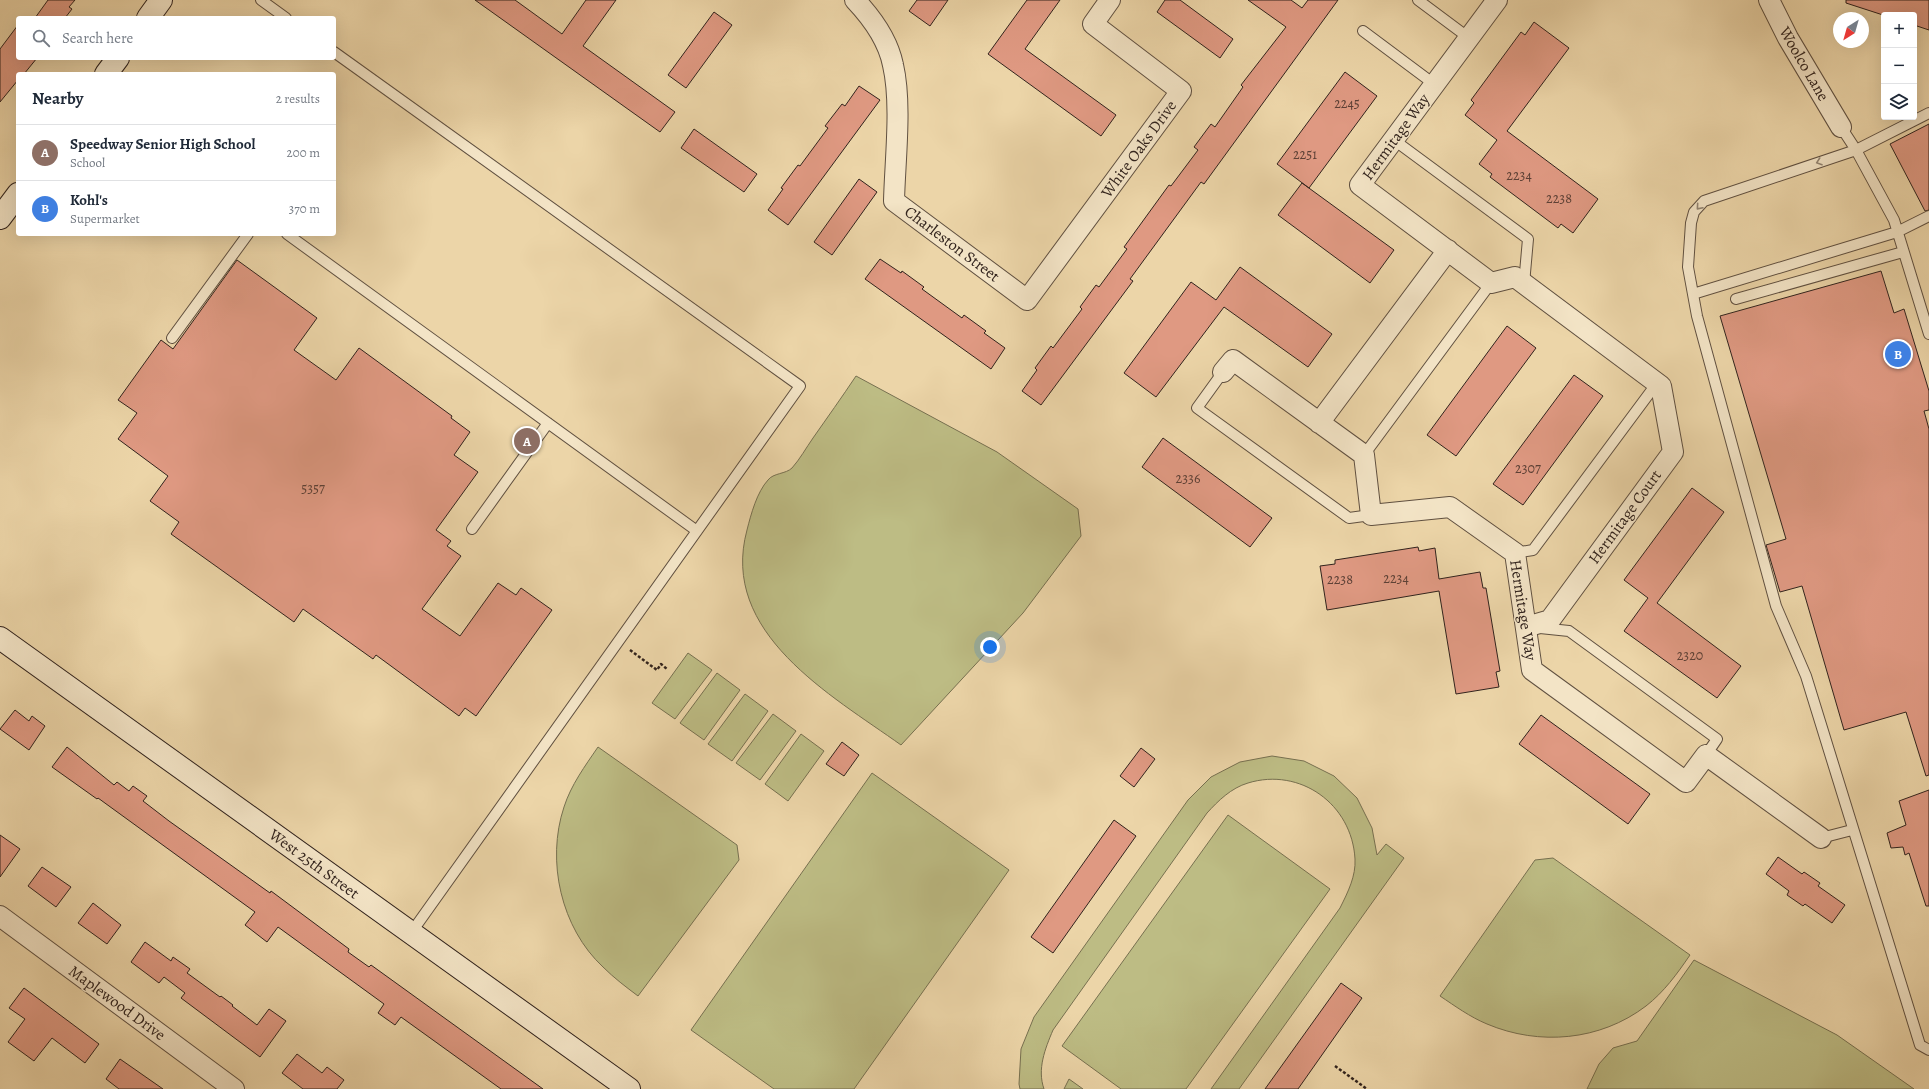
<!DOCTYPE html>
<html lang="en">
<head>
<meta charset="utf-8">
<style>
	body { margin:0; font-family:Alegreya,serif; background:#f6f6f7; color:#1f2937 }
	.controls { position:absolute; right:12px; top:12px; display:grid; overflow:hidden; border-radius:4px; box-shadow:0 4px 16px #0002 }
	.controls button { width:36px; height:36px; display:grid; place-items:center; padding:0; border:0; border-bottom:1px solid #e0e1e3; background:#fff; color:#1f2937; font:20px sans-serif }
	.compass { position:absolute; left:1833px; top:12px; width:36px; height:36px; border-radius:50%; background:#fff; box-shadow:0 4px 16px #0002; rotate:217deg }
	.you { position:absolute; left:990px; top:647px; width:14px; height:14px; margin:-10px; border:3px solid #fff; border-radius:50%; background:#1a73e8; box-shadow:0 0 0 6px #1a73e833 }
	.badge { display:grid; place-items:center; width:26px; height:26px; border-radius:50%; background:#8f2418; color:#fff; font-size:13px; font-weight:700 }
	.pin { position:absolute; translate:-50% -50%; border:2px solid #fff; box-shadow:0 1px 4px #0006 }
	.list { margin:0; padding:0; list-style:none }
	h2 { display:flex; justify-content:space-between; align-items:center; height:52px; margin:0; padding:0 16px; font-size:17px }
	h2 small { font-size:13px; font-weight:400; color:#747a83 }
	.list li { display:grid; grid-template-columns:26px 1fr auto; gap:12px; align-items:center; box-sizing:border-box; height:56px; padding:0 16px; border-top:1px solid #e0e1e3 }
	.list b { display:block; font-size:15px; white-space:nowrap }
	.list p { margin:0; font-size:13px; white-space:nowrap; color:#747a83 }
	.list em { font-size:13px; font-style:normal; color:#747a83 }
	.icon { flex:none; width:22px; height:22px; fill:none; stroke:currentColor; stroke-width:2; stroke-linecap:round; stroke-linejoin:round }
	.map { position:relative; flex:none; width:1929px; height:1089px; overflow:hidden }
	.search { position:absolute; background:#fff; box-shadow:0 4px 16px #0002; left:16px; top:16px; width:320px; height:44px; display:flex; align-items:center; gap:10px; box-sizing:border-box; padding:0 14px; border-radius:4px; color:#747a83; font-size:15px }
	.panel { position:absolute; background:#fff; box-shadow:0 4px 16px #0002; left:16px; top:72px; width:320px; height:164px; border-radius:4px }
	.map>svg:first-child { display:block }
</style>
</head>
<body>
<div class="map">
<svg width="1929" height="1089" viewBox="0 0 1929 1089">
	<rect width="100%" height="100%" fill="#ecd5a8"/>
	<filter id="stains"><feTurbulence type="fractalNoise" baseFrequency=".005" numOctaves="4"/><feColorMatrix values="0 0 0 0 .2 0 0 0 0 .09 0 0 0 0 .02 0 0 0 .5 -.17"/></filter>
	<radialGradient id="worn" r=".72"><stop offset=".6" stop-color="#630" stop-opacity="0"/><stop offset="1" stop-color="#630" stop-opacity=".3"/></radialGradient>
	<path fill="#bdbc84" stroke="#777050" d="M856 376 997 452 1078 509 1081 536 1023 613 901 745C831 695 719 633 747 530 751 514 757 492 768 480 773 473 786 474 792 468 800 459 806 448 813 438 827 418 842 397 856 376Z
		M688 653 712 670 675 719 652 703Z
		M717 673 740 690 704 740 680 723Z
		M745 694 768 711 732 761 708 744Z
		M773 714 796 731 760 780 736 763Z
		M801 734 824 751 788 801 765 784Z
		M598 747 737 845 739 860 638 996C626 987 614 978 603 967 561 928 546 861 564 807 571 785 585 766 598 747Z
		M1272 756 1304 761 1334 776 1357 798 1372 828 1377 855 1386 844 1404 858 1239 1089H1211L1340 908C1348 892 1356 876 1355 859 1352 804 1300 767 1248 783 1231 788 1218 801 1207 813L1053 1030C1045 1049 1037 1069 1044 1089H1020L1019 1084 1021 1049 1034 1017 1188 800 1211 777 1240 762Z
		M872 773 1009 870 854 1089H774L691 1030Z
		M1228 815 1330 889 1186 1089H1121L1062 1046Z
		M1553 858 1690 955C1677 974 1664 992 1646 1006 1600 1041 1539 1046 1487 1024 1470 1017 1455 1006 1440 996L1535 860Z
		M1694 960 1837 1035 1914 1089H1587L1599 1064 1613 1048 1637 1041Z
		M1069 1079 1083 1089H1064Z"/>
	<path fill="#df9982" stroke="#31231d" d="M48 0H75L69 7 72 9 65 18H35Z
		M475 0H515L562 34 586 0H616L583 46 675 112 660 132Z
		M917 0H948L930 26 909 11Z
		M1027 0H1060L1025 49 1116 115 1101 136 988 54Z
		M1165 0H1180L1233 39 1220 58 1157 12Z
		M1248 0H1291L1302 8 1308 0H1338L1204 184 1201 182 1130 279 1133 281 1041 405 1022 391 1037 370 1035 368 1051 346 1053 348 1082 309 1080 307 1096 285 1099 287 1127 249 1124 247 1169 185 1171 186 1198 150 1194 147 1211 124 1215 127 1243 87 1241 85 1286 27Z
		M1846 0H1929V30L1914 25V15H1883L1846 3Z
		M714 12 732 25 686 88 668 75Z
		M1534 22 1569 48 1507 131 1598 199 1573 233 1561 224 1558 228 1490 177 1492 174 1479 164 1497 140 1465 115 1474 103 1471 100 1521 32 1525 35Z
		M18 25V58H37L24 74H18V80L0 102V49Z
		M1345 72 1377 96 1309 188 1277 164Z
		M859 86 880 100 788 225 768 210 783 189 781 188 798 165 800 166 828 128 825 126 842 104 845 106Z
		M1929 124V210L1925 211 1890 144Z
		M694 129 757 174 744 192 681 148Z
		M859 179 877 192 832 255 814 242Z
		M1302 183 1394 250 1370 283 1278 215Z
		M880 259 901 273 902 271 924 287 922 289 962 318 964 315 986 331 984 333 1005 348 991 369 865 279Z
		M237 260 317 318 294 350 336 380 359 348 452 416 451 418 470 432 454 455 478 472 436 530 451 541 447 546 461 556 422 609 460 636 498 583 516 595 521 588 552 610 476 716 465 708 459 716 376 655 373 659 303 609 294 622 171 534 179 522 150 501 168 476 118 439 137 413 118 400 161 340 173 349Z
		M1240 267 1332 334 1308 367 1224 307 1156 397 1124 373 1191 282 1216 300Z
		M1881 271 1894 313 1904 309 1929 391V410L1924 411 1929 429V775L1926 776 1906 712 1844 730 1802 586 1780 592 1766 545 1786 539 1720 316Z
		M1507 326 1536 348 1456 456 1427 435Z
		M1574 375 1603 396 1523 505 1493 484Z
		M1163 438 1272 518 1250 547 1142 467Z
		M1692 488 1724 512 1657 603 1741 666 1717 698 1624 631 1648 598 1624 580Z
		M1418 547 1419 551 1435 548 1439 579 1480 572 1483 588H1486L1500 671 1496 672 1499 687 1456 694 1439 591 1327 610 1320 566 1335 564V560Z
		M15 710 29 721 32 716 45 726 29 750 0 729Z
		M1541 715 1650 794 1628 824 1519 744Z
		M842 742 859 755 844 776 826 764Z
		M67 747 114 785 117 782 129 791 133 786 147 796 143 801 169 821 270 893 271 891 349 949 348 952 369 967 371 965 543 1089H501L401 1017 395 1025 378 1013 384 1004 278 927 267 942 245 925 255 912 98 798 97 799 52 767Z
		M1141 748 1155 759 1134 787 1120 776Z
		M1929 790V906H1926L1909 853 1905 855 1903 847 1891 848 1887 833 1906 825 1899 801Z
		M1114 820 1136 836 1053 953 1031 937Z
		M0 835 20 849 0 877Z
		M1778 857 1802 874 1804 872 1820 883 1818 886 1845 905 1832 923 1805 904 1803 906 1787 895 1789 891 1766 874Z
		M42 867 71 887 56 907 28 886Z
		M93 903 121 925 107 944 78 923Z
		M145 942 171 961 173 957 190 969 187 973 220 997 221 996 233 1005 232 1006 257 1025 269 1009 286 1021 260 1057 181 998 185 993 164 977 159 983 131 962Z
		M1341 983 1362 998 1298 1089H1265Z
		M24 988 99 1044 85 1063 52 1038 34 1061 8 1042 25 1019 9 1008Z
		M297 1054 322 1073 327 1067 344 1080 337 1089H303L282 1073Z
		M120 1059 163 1089H119L106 1079Z"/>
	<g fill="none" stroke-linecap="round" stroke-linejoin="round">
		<defs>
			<path id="lane" d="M261 0 286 18
				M1418 0 1469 38
				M1363 31 1434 84
				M334 52 800 386 411 933
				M1929 113 1856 150 1704 201 1694 212 1691 223 1688 267 1697 316 1776 606 1806 676 1920 1045 1929 1050
				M1841 127 1856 150 1894 220 1929 334
				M1394 140 1528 239 1524 284
				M287 234 697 531
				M1693 294 1897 232 1929 216
				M1736 299 1903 252
				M172 338 248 234
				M1223 372 1197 408 1349 518 1371 515
				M1364 455 1491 283
				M472 529 548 423
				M1515 553 1533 550 1657 383
				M1540 628 1569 631 1717 739 1706 755
				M1821 838 1852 830"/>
			<path id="street" d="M855 0C872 18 888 40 893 65 902 104 895 160 894 201L1027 300 1181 91 1093 24 1110 0
				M1497 0 1360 185 1491 283 1515 277 1661 386 1673 452 1550 620 1526 627
				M1769 0 1788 38 1841 127
				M1223 372 1233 360 1364 455 1371 515 1450 507 1515 553 1532 670 1686 782 1706 755 1821 838
				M1319 423 1448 250
				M0 916 234 1089"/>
			<path id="secondary" d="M148 18 161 0
				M106 74 118 58
				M0 218 18 194
				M0 638 629 1089"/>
		</defs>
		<use href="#lane" stroke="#605040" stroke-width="12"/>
		<use href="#street" stroke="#605040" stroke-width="22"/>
		<use href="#secondary" stroke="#31231d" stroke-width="24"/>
		<path stroke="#31231d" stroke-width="2.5" stroke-dasharray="3 2" stroke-linecap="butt" d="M630 650 657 670 661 664 667 669
			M1335 1066 1367 1089"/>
		<use href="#lane" stroke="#f3e4c6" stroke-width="10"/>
		<use href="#street" stroke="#f3e4c6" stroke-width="20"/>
		<use href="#secondary" stroke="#f3e4c6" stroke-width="22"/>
	</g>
	<defs><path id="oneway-chevron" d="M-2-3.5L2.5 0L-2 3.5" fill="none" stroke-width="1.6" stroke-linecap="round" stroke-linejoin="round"/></defs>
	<g stroke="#928472">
		<use href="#oneway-chevron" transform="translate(1819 162) rotate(161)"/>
		<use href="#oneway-chevron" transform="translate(1699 207) rotate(131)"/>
	</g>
	<g text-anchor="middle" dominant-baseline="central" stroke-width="3" stroke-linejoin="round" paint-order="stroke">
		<g font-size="14" fill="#5c4036">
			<text x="1347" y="103">2245</text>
			<text x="1305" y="154">2251</text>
			<text x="1519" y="175">2234</text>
			<text x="1559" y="198">2238</text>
			<text x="1528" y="468">2307</text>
			<text x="1188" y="478">2336</text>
			<text x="313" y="488">5357</text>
			<text x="1396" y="578">2234</text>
			<text x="1340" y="579">2238</text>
			<text x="1690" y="655">2320</text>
		</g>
		<g font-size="16" fill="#31231d" stroke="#f3e4c6">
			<text transform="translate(1804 64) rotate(60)">Woolco Lane</text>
			<text transform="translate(1396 137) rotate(-54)">Hermitage Way</text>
			<text transform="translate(1139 149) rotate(-54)">White Oaks Drive</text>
			<text transform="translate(952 244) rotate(37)">Charleston Street</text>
			<text transform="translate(1625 517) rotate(-54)">Hermitage Court</text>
			<text transform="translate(1523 610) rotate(81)">Hermitage Way</text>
			<text transform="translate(314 864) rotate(36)">West 25th Street</text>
			<text transform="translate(117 1003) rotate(36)">Maplewood Drive</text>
		</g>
	</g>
	<rect width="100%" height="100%" filter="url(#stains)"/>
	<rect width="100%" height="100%" fill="url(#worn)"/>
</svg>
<div class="controls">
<button>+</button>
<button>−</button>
<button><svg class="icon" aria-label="layers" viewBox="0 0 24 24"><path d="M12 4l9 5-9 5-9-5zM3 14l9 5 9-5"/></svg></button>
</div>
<svg class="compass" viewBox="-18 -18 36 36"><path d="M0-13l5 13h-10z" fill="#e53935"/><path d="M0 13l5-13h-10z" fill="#747a83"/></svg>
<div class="you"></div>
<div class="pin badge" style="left:527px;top:441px;background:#8d6e63">A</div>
<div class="pin badge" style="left:1898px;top:354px;background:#3f7fe0">B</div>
<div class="search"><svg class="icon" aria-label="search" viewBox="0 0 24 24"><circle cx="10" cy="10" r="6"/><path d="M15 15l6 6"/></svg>Search here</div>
<section class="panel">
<h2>Nearby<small>2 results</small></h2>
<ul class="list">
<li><span class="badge" style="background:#8d6e63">A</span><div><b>Speedway Senior High School</b><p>School</p></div><em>200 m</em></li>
<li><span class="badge" style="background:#3f7fe0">B</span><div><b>Kohl's</b><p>Supermarket</p></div><em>370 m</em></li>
</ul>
</section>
</div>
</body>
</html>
